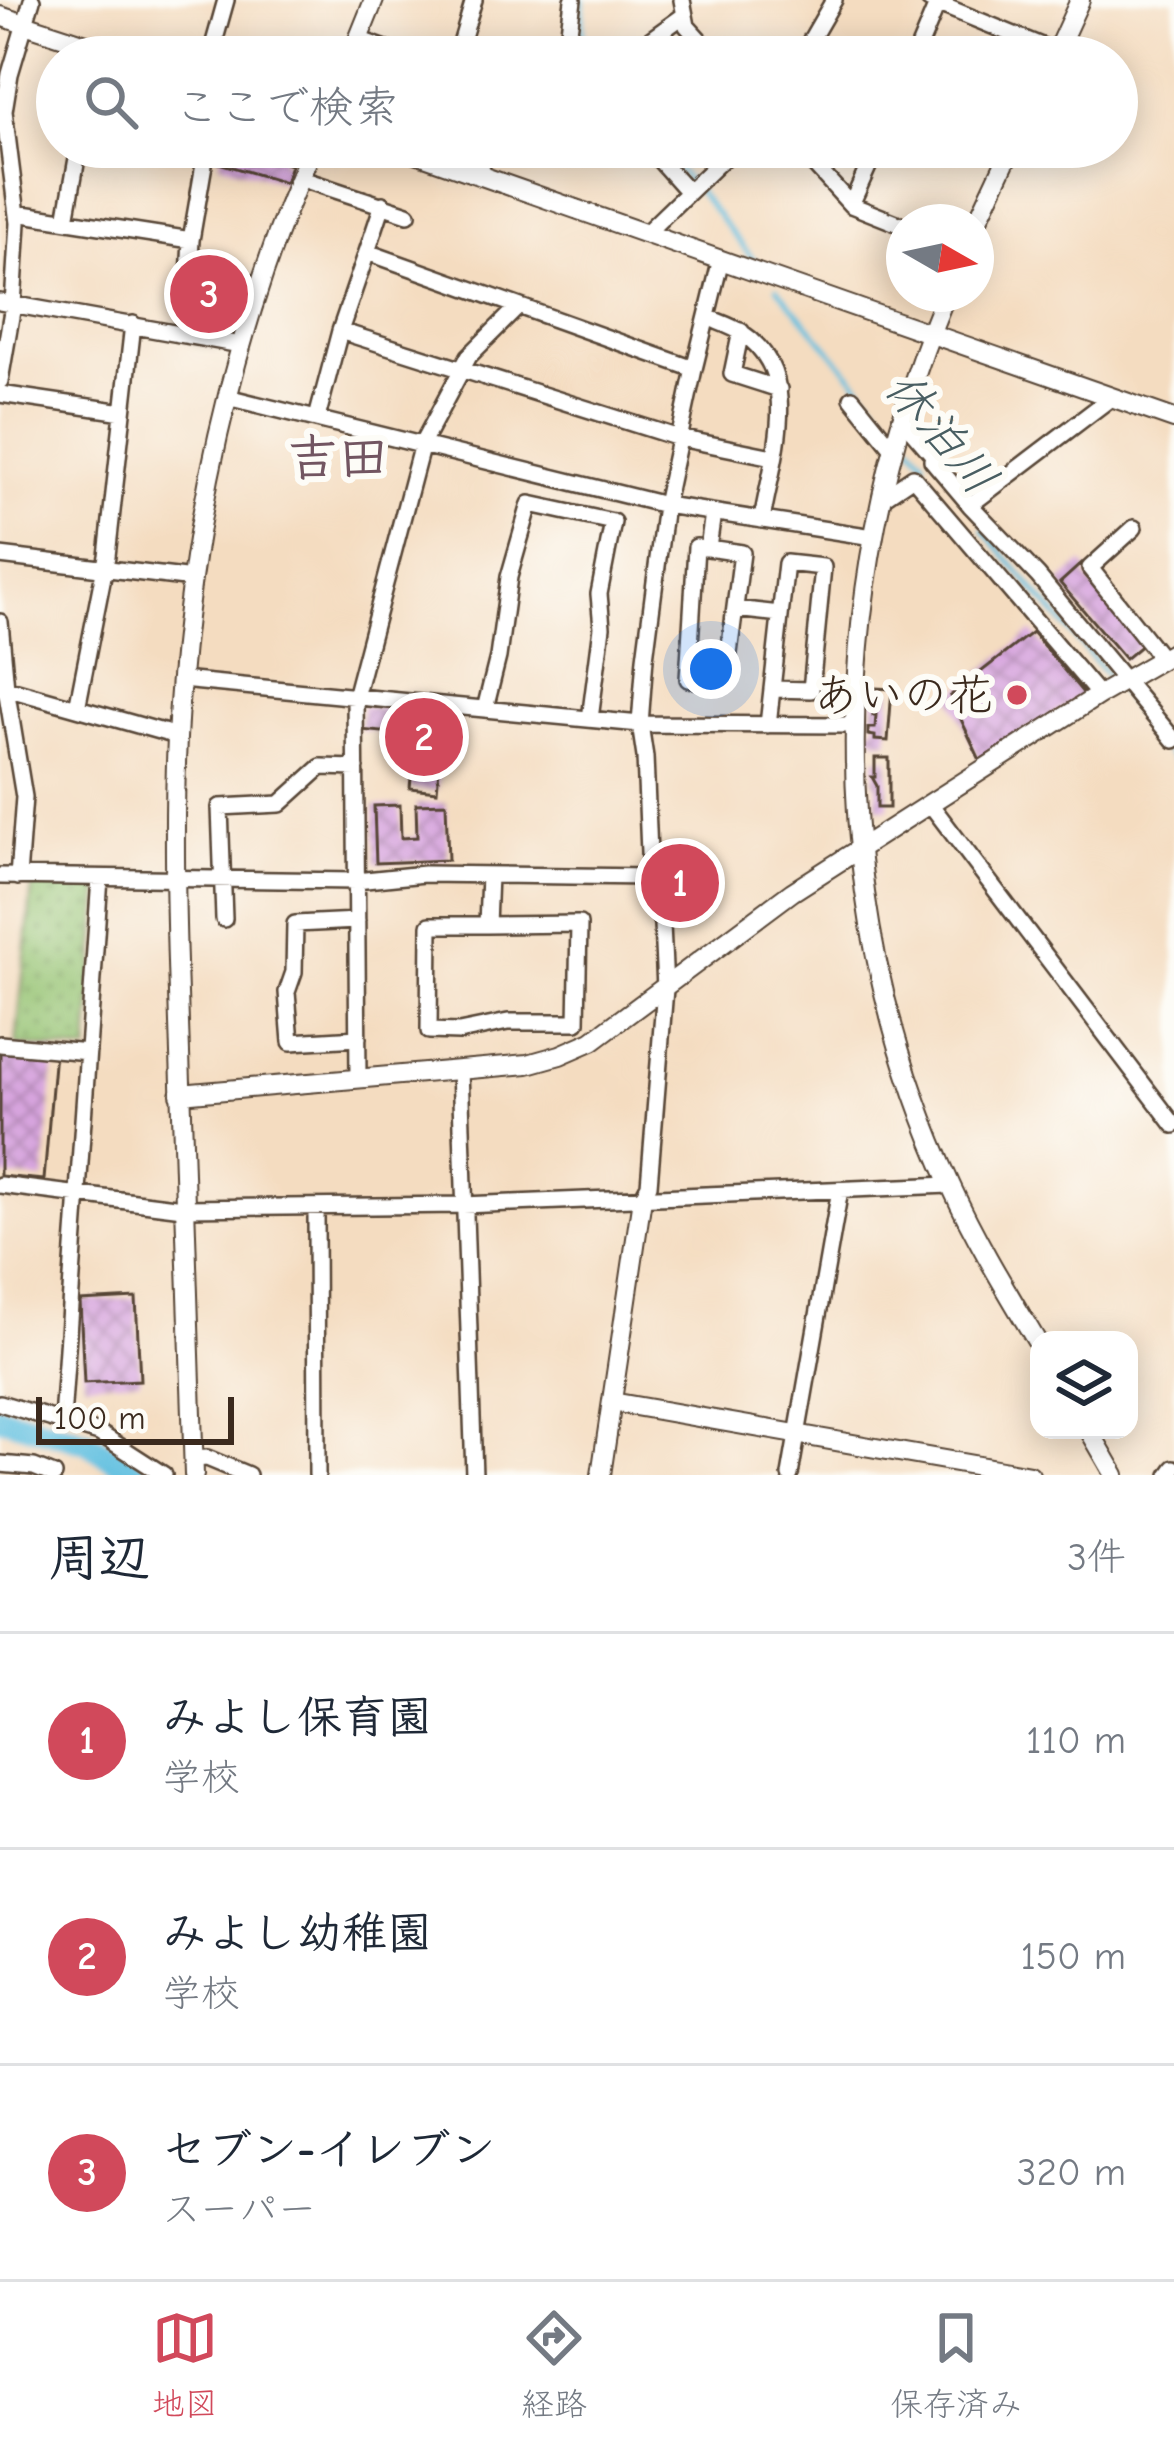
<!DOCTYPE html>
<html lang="ja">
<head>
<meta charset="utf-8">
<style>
	body { margin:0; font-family:"Comic Neue","Klee One",sans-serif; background:#f6f6f7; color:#1f2937 }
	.controls { position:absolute; right:36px; bottom:36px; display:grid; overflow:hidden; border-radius:24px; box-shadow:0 6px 30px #0003 }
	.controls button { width:108px; height:108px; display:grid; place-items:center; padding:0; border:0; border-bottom:3px solid #e0e1e3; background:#fff; color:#1f2937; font:60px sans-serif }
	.compass { position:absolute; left:886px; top:204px; width:108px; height:108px; border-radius:50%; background:#fff; box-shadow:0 6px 30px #0003; rotate:99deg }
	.scale { position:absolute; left:36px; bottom:30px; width:198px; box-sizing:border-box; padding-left:12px; border:6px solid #3b2a1e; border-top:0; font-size:33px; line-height:42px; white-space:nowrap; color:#3b2a1e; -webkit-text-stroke:9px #fdfcf7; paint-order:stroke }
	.you { position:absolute; left:711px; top:669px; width:42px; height:42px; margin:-30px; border:9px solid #fff; border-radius:50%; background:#1a73e8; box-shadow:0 0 0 18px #1a73e833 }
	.badge { display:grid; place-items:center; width:78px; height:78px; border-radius:50%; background:#d1495b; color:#fff; font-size:39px; font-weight:700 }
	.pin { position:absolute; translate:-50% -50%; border:6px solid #fff; box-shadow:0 3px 12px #0006 }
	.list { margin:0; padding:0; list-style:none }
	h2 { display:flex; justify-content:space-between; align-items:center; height:156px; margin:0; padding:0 48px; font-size:51px }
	h2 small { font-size:39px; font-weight:400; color:#747a83 }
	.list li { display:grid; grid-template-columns:78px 1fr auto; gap:36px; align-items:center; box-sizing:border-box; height:216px; padding:0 48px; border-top:3px solid #e0e1e3 }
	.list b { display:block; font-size:45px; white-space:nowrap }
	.list p { margin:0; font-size:39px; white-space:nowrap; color:#747a83 }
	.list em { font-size:39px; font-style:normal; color:#747a83 }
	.icon { flex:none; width:66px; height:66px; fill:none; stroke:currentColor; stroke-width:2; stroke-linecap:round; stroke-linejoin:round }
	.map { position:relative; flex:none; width:1174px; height:1475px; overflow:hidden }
	.search { position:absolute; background:#fff; box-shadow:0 6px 30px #0003; left:36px; right:36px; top:36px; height:132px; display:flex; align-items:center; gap:30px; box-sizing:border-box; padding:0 42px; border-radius:66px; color:#747a83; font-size:45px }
	.sheet { height:804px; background:#fff }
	nav { display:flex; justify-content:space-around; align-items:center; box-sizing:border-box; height:168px; border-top:3px solid #e0e1e3; background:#fff; font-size:33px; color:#747a83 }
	nav a { display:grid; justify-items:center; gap:6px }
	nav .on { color:#d1495b }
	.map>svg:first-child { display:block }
</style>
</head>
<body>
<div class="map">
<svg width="1174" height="1475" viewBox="0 0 1174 1475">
	<defs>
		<pattern id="park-dots" width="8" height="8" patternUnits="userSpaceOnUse" patternTransform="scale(3)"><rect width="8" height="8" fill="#95c372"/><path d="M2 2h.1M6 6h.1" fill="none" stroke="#7b9f5d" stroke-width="1.8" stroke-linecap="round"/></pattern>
		<pattern id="building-cross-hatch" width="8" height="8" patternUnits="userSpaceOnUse" patternTransform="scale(3)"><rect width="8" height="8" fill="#d7a4de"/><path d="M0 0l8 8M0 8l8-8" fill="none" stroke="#b086b3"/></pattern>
	</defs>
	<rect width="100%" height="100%" fill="#fdfcf7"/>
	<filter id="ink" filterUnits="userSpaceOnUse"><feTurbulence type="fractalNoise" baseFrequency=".00833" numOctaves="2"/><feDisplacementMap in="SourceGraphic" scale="24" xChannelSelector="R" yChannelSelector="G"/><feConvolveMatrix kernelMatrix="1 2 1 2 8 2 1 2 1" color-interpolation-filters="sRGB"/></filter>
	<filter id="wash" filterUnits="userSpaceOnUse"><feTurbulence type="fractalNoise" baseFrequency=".004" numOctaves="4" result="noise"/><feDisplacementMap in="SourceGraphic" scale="48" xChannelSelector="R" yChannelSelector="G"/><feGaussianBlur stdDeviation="2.7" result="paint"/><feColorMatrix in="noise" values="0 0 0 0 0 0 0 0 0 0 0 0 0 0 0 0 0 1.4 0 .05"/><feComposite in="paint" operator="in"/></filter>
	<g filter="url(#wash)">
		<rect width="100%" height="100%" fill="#f4dcc0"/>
		<path fill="url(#park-dots)" stroke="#687648" stroke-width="3" d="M33 877 100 878 88 1052 16 1045Z"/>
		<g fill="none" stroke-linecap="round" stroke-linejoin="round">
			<path stroke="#62c0e0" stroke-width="4.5" d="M583 0V57
				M658 147 689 182
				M697 190 758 265
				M777 288 894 425
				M906 438 925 461
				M983 530 1112 681
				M1119 690 1174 761"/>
			<path stroke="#62c0e0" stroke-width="24" d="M0 1417 87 1442 139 1475"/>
		</g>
		<g id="blocks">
			<path fill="url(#building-cross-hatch)" d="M229 147H286L282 162 291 165 285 183 219 163 223 149 228 151Z
				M210 275 224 280 216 309 202 304Z
				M1082 563 1089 571 1084 575 1143 644 1125 659 1060 583Z
				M1032 632 1084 694 980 760 950 696Z
				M875 688 892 689 888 741 875 740V736L868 735V728H875L876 715H873Z
				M362 706 451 714 447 757 440 756 437 791 410 788 415 735 360 730Z
				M875 758H889V808H877V786L872 777H875Z
				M446 803 448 860 376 863 374 806 400 805 401 838 417 837 416 804Z
				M0 1048 55 1052 44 1180 0 1176Z
				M136 1298 140 1380 84 1383 80 1301Z"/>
		</g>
	</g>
	<g filter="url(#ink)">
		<use href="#blocks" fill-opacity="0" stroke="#574536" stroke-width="3"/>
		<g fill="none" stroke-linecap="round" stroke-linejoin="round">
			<defs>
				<path id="minor" d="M682 0 687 26 715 57
					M929 0 1056 52
					M358 39 408 57
					M210 57 226 0
					M457 57 474 0
					M534 57 537 45
					M572 57 569 31 573 0
					M626 57 683 16
					M801 57 834 0
					M915 57 939 0
					M648 147 688 192
					M798 147 851 205 904 226
					M478 174 489 147
					M299 178 408 214
					M851 205 877 147
					M17 213 191 240
					M66 220 79 147
					M646 233 735 147
					M367 252 383 204
					M0 302 241 345
					M707 317C718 322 732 326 742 333 805 374 772 459 762 520
					M340 331 679 438 773 457
					M741 331 732 374 779 389
					M186 334 191 240 207 147
					M0 381 13 305 18 223 4 111 10 74 32 0
					M0 394 123 412
					M227 397 665 505 873 537
					M852 398 894 450
					M317 418 340 331 367 252 694 369
					M901 418 933 455 932 460 970 505 1038 576 1174 740
					M882 498 913 477 1099 695
					M970 505 1112 397
					M1134 528 1090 568 1162 659
					M708 548 696 547 688 679 725 684 742 553 708 548 713 513
					M0 556 193 579
					M735 609 780 614
					M0 622 6 688 24 797 18 877
					M181 680 640 724 854 725
					M6 688 177 736
					M77 708 107 556 133 324
					M485 709 498 657 509 577 530 504 613 522 599 594 602 627 590 719
					M768 725 786 563 823 567 811 690 772 689
					M931 805 1174 1125
					M0 876 356 881 424 874 650 877
					M224 919 220 807 280 804 321 767 356 768
					M357 921 295 924 294 972 287 992 291 1042 358 1038
					M487 925H430L429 1031 459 1032 508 1022H577L579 924 487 925 489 875
					M0 1044 88 1052
					M460 1070 474 1475
					M358 1078 355 697 422 444 469 356 518 307
					M0 1185 183 1208 463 1205 950 1185
					M642 1198 649 1185 665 989 662 924 650 877 645 757 640 724 645 658 665 505 694 369 721 259
					M316 1207 317 1475
					M0 1403 99 1433 164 1475
					M62 1420 100 878
					M194 1459 207 1458 248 1475
					M0 1464 34 1467 54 1475
					M790 1475 840 1190
					M1169 1475 1174 1468"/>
				<path id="tertiary" d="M0 16 126 57
					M351 57 374 0
					M1054 57 1080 0
					M399 147 1174 419
					M976 224 1012 147
					M946 294C827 583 820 900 951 1186 976 1241 1008 1293 1039 1345
					M0 686 6 688
					M180 1094 528 1064 560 1055 592 1041 792 892 1099 695 1174 652
					M612 1402 1030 1475
					M1089 1430 1115 1475
					M194 1475C190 1314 182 1154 178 993 175 908 173 823 177 738 187 536 231 332 313 147
					M601 1475 642 1198"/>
			</defs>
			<use href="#minor" stroke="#574536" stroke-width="20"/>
			<use href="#tertiary" stroke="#574536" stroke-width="22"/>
			<use href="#minor" stroke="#fff" stroke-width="15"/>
			<use href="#tertiary" stroke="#fff" stroke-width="18"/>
		</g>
	</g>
	<circle fill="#d1495b" stroke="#fdfcf7" stroke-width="4.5" cx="1017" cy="695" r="12"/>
	<g text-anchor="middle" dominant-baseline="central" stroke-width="12" stroke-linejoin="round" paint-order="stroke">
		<g font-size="45" fill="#3b2a1e" stroke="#fdfcf7" text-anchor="end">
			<text x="993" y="695">あいの花</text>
		</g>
		<g font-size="48" font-style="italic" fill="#495e62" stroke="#fdfcf7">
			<text transform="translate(941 433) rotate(50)">休泊川</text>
		</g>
		<g font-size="51" font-weight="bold" fill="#725561" stroke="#fdfcf7">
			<text x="338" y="458">吉田</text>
		</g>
	</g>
</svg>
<div class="controls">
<button><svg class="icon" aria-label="layers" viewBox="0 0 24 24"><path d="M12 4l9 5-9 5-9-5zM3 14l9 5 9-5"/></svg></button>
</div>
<svg class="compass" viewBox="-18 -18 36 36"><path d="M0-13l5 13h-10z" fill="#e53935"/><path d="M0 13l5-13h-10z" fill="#747a83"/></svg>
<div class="scale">100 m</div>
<div class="you"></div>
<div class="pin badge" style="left:680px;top:883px">1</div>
<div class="pin badge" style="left:424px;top:737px">2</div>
<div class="pin badge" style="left:209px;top:294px">3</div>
<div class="search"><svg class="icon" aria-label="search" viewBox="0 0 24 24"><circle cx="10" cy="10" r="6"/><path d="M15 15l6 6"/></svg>ここで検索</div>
</div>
<section class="sheet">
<h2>周辺<small>3件</small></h2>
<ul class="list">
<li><span class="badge">1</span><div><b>みよし保育園</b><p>学校</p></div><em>110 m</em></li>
<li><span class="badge">2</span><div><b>みよし幼稚園</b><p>学校</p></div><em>150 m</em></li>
<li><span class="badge">3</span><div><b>セブン-イレブン</b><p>スーパー</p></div><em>320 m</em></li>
</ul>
</section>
<nav>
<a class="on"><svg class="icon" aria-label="map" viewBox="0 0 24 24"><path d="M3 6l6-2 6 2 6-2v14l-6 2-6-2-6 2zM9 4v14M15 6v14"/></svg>地図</a>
<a><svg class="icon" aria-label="directions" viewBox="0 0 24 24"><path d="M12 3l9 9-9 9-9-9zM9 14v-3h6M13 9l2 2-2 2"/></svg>経路</a>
<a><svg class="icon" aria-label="saved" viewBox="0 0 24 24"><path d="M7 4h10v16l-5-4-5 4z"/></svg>保存済み</a>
</nav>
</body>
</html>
